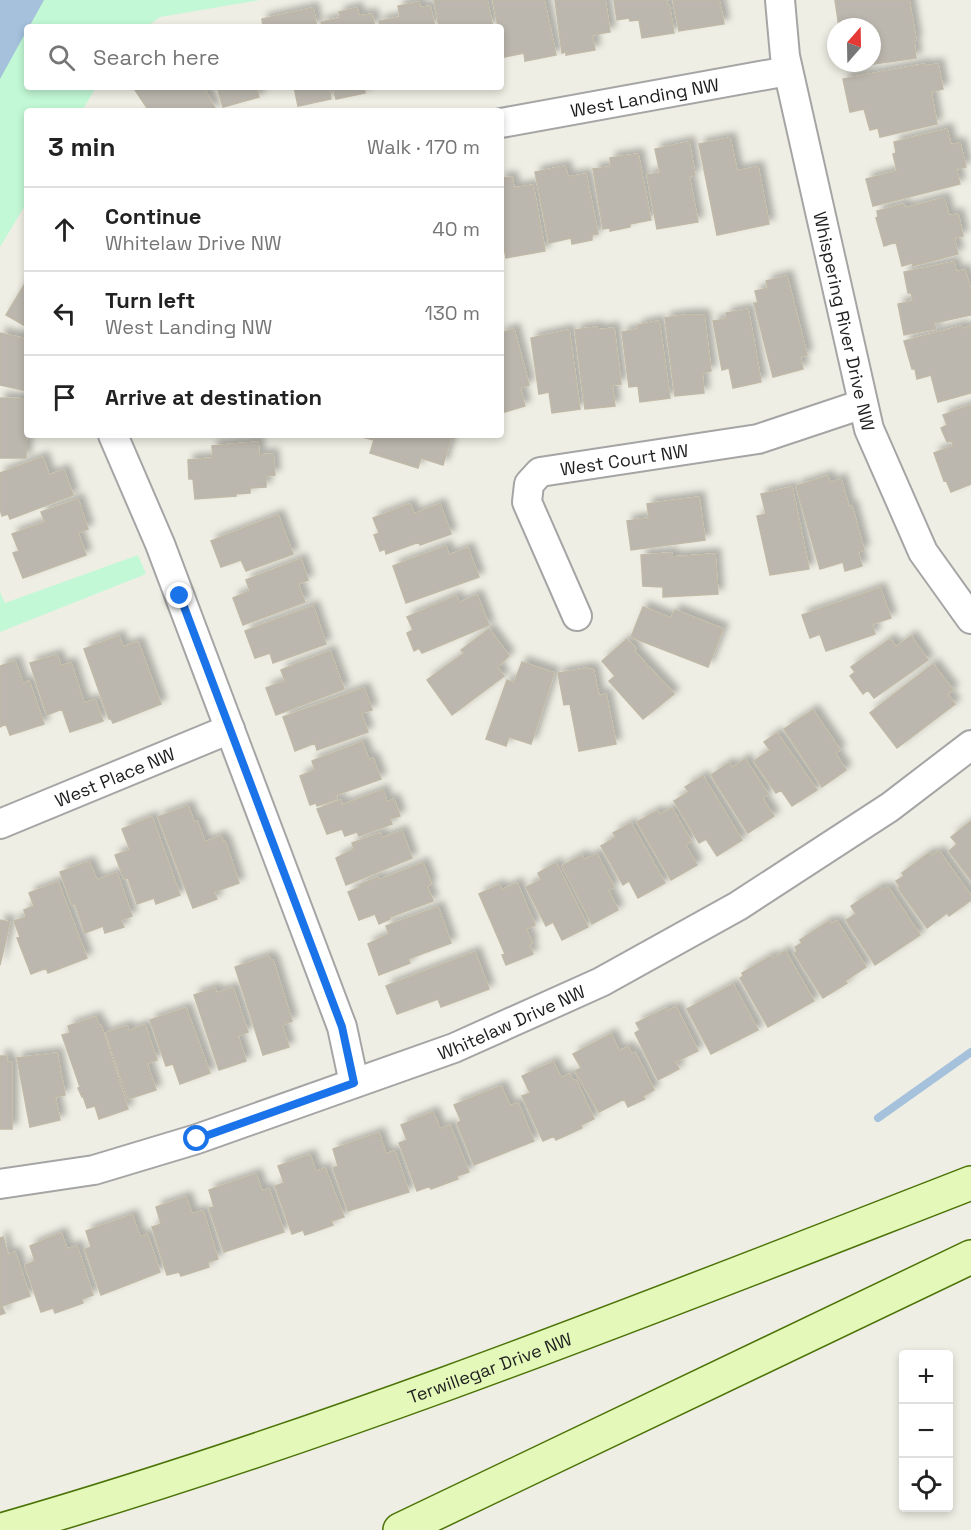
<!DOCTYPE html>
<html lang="en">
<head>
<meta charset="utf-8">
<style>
	body { margin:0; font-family:"Space Grotesk",sans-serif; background:#f6f6f6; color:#222 }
	.controls { position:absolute; right:18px; bottom:18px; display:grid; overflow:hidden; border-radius:6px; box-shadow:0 3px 9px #0003 }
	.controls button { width:54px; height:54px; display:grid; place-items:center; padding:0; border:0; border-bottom:2px solid #e0e0e0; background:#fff; color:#222; font:30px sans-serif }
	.compass { position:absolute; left:827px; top:18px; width:54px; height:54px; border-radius:50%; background:#fff; box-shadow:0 3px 9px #0003; rotate:20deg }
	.stop { position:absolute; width:18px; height:18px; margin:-14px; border:4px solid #1a73e8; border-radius:50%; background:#fff }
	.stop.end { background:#1a73e8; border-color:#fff; box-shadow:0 2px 6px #0008 }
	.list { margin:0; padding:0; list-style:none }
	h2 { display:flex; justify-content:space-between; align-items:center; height:78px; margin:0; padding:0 24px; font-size:26px }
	h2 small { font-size:20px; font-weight:400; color:#767676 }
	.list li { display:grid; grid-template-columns:39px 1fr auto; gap:18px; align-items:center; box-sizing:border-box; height:84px; padding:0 24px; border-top:2px solid #e0e0e0 }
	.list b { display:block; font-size:22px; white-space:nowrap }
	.list p { margin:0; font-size:20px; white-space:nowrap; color:#767676 }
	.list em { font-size:20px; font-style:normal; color:#767676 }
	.icon { flex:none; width:33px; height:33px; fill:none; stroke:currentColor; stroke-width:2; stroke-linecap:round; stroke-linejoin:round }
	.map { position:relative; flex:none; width:971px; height:1530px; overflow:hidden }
	.search { position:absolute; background:#fff; box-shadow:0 3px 9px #0003; left:24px; top:24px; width:480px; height:66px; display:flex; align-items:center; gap:15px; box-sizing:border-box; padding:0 21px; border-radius:6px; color:#767676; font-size:22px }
	.panel { position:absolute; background:#fff; box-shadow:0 3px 9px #0003; left:24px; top:108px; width:480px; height:330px; border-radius:6px }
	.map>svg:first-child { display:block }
</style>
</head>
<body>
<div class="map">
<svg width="971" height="1530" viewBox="0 0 971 1530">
	<defs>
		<filter id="shadow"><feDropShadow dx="5.5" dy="-5.5" stdDeviation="3" flood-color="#0004"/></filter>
	</defs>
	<rect width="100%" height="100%" fill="#efeee4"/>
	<path fill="#c2f8d5" d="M0 0H260L160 17 146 27H27V87H96L82 111H27V202L0 247Z
		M138 555 146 574 0 632V592L5 603Z"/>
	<path fill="#a5c1dc" d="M0 0H44L29 27H27V30L0 79Z"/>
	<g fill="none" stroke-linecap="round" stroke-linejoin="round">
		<path stroke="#a5c1dc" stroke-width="8" d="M878 1118 971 1052"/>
	</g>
	<path fill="#bbb7ae" stroke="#c0b9a7" stroke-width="1.5" filter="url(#shadow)" d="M434 0H487L493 27H439Z
		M493 0H544L556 55 525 61 524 53 504 57 501 27H498Z
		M555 0H605L610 32 592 35 595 50 566 55V52L562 53Z
		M614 0H668L666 1 667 6 669 5 674 33 642 38 639 20 630 21 629 18 617 20Z
		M673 0H719L724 24 679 31Z
		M835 0H909L916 40 914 41 916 58 860 66 859 63H872V27H839Z
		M419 2 420 8 430 6 435 27H380L379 21 400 17 398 6Z
		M313 8 317 27H263L262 19Z
		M357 8 359 16 372 14 375 27H322L321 22 340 18 339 12Z
		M924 64 925 66 938 64 943 89 931 92 937 124 880 137 878 128 870 130 864 109 850 112 843 79Z
		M133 87H206L204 88 216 110 149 111Z
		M217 87H268L257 90 259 97 223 107Z
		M294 87H329L331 99 298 106Z
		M333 87H364L365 93 336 99Z
		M947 129 951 145 960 143 966 167 956 169 960 184 873 206 866 179 897 171 893 154 896 153 894 142Z
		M730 138 737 171 758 167 769 224 717 235 699 144Z
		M689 142 695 175 689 176 698 222 657 229 647 175 660 173 655 149Z
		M638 154 651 220 630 224V227L610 231V228L603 229 593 169 611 167 610 158Z
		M565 166 568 177 586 174 598 234 592 235V240L572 244 571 238 549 243 535 172Z
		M512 177 514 188 533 185 545 251 506 258 503 242H501V178Z
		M944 198 949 216 958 214 963 236 954 238 958 254 913 266 912 263 902 266 896 242 884 246 876 218 878 217 877 211 904 204 905 208Z
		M954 262 956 272 965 270 971 291V315L934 323 936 329 904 335 898 304 913 301 911 293H908L904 272Z
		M787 276 807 355 800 357 803 369 773 377 754 303H758L755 291 768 288 766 281Z
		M27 280V327L6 315Z
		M748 309 761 382 733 388 729 368 722 370 713 321 727 319 726 313Z
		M686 315H704L711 371 702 373 704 393 675 396 665 318Z
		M659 321 670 398 640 402 638 386 629 387 622 332 638 329V325Z
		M962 326 963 329 971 326V393L938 402 931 375 917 379 915 369H912L904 341Z
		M597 327V330L614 328 621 384 612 385 615 406 585 409 575 330Z
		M514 329 529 385 520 388 525 406 501 413V333Z
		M569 330 580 409 552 413 549 392 539 394 531 338Z
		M0 333 27 339V391L0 385Z
		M0 398 27 399 26 458H0Z
		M971 405V484L951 492 946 480 944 481 934 453 953 446 952 441 947 442 941 428 947 425 943 415Z
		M363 435H452L443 465 421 458 418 468 370 453 374 440 362 437Z
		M258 442 259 455 273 454 275 475 266 476V487L250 488V493L236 494V496L195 499 193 479H189L188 460 213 458 212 446Z
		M43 457 49 475 64 470 73 495 10 519 8 514 2 516 0 509V473Z
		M828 476 830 483 841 479 849 507 852 506 864 550 858 552 862 566 845 571 843 562 820 569 796 486Z
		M792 487 809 569 770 575 757 516 766 514 761 494Z
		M699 497 705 540 631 550 627 521 649 518 647 504Z
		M78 499 88 529 78 533 86 555 23 578 13 553 19 551 12 534 45 522 41 512Z
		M410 504 414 514 440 504 451 534 420 545 419 542 386 554 385 549 380 551 374 535 379 533 373 518Z
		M278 515 293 554 246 571 241 560 221 567 211 541Z
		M446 546 449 555 468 548 479 577 406 603 393 566Z
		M672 553V557L715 554 718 594 663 597V587L643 586 641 555Z
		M301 559 308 580 298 584 305 602 243 625 233 598 250 591 246 580Z
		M880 588 891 618 872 624 875 634 826 651 820 634 810 638 802 615Z
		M477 595 489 625 422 653 419 648 414 651 407 633 413 630 407 617 456 596 459 603Z
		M313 606 326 644 273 663 270 653 255 658 245 631Z
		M643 607 671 618 675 610 723 629 708 667 631 637Z
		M489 629 509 656 497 667 504 676 452 715 427 680 464 653 461 650Z
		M119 636 123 647 138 642 161 704 113 723 111 719H109L84 649Z
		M911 636 928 660 874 698 868 690 863 694 850 676 855 672 851 667 890 639 896 647Z
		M627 639 636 649 634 651 674 694 643 719 609 681 615 676 602 661Z
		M330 651 344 689 276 715 266 688 285 681 281 670Z
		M57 655 61 666 71 663 84 703 95 700 103 721 70 732 62 709 47 715 30 663Z
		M15 661 23 684 29 681 44 724 10 735 6 724 0 727V666Z
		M522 662 554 673 531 744 509 737 506 746 486 739 507 680 514 683Z
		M933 664 953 690 947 694 955 704 897 748 870 713Z
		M588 668V670L593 669 599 696 606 694 616 744 579 751 570 704 564 705 558 673Z
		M364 688 372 710 361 713 368 732 317 750 315 743 295 751 283 717Z
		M813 710 840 750 835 753 846 770 822 787 784 729Z
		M777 733 817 790 792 806 781 790 776 793 754 761 770 750 764 742Z
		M362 742 369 760 373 758 381 779 336 795 337 799 317 806 316 803 310 805 300 776 315 770 312 761Z
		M745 759 768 794 762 798 774 816 748 833 711 775 729 763 732 768Z
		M703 776 742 840 717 856 706 839 699 843 674 801 689 792 685 787Z
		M383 790 387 802 394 799 400 816 390 819 392 824 359 836 357 832 345 836 342 829 327 834 317 809 341 800 342 805Z
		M188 806 194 822 197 821 205 842 221 836 223 842 225 841 239 883 214 892 217 899 193 908 158 817Z
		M672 808 691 841 685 844 697 865 671 880 637 822 657 811 660 815Z
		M152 817 180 895 156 904 154 898 137 904 128 878 124 879 115 855 130 850 122 829Z
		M971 821V880L949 851 957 844 951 837Z
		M631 823 665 883 638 898 629 881 623 885 601 846 616 837 613 833Z
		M402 831 412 858 346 885 336 858 354 849 352 843 380 833 382 838Z
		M939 851 971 896V900L949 916 947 913 927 928 898 888 900 887 896 881 904 876 902 873 929 853 932 856Z
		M597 854 614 887 608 890 618 910 592 924 562 866 582 855 584 860Z
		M89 862 97 880 117 873 132 916 121 920 124 927 105 933 103 926 85 933 75 904 72 905 60 872Z
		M423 863 431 884 427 886 433 901 390 917V919L379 924 375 914 359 920 348 892 360 887 359 885 378 877 379 880Z
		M556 863 588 927 562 940 553 922 546 926 526 887 541 880 538 873Z
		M58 882 87 958 48 973 46 968 31 974 17 938 20 937 14 921 26 917 24 910 34 906 29 893Z
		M517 883 535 925 526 929 532 943 529 945 533 954 506 965 502 955 505 954 479 894 499 885 502 890Z
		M880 887 882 891 888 887 920 935 875 965 846 920 856 914 851 906Z
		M438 907 451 943 408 959 410 963 379 975 368 944 389 934 386 926Z
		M0 920 10 922 0 965Z
		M829 921 831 924 837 921 866 967 845 981 847 983 823 998 794 953 797 951 795 947 802 943 800 940Z
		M785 951 814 1001 768 1027 740 978 743 976 742 973 771 956 773 959Z
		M475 952 489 989 441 1007 438 999 397 1014 386 986Z
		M269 956 270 960H273L292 1021 282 1025 289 1047 263 1055 235 967Z
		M733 984 758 1030 711 1054 687 1009Z
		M215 988 216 993 233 988 248 1032 238 1036 246 1061 219 1070 194 995Z
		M676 1007 698 1051 675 1062 679 1069 658 1080 635 1033 640 1030 636 1023 667 1008 668 1011Z
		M186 1008 210 1073 180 1084 173 1064 166 1066 150 1020Z
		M96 1017 99 1026 101 1025 128 1109 99 1119 95 1106 87 1108 83 1096 82 1097 78 1088 80 1087 62 1035 70 1033 68 1026Z
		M145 1025 157 1060 147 1063 156 1090 128 1099 106 1033 127 1026 129 1031Z
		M611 1034 619 1051 628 1047 632 1054 635 1052 654 1090 643 1096 645 1099 628 1107 624 1099 599 1112 575 1071 581 1068 573 1054Z
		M57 1053 65 1095 55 1097 60 1120 30 1127 17 1058Z
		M0 1056H7V1062H12V1129H0Z
		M553 1062 561 1078 570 1074 573 1081 576 1080 594 1119 581 1125 582 1128 556 1140 554 1136 543 1141 522 1096 530 1093 522 1076Z
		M501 1086 510 1106 518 1103 534 1141 474 1165 457 1123 461 1121 454 1105Z
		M433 1112 440 1129 450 1125 469 1172 457 1176 458 1179 431 1189 430 1186 417 1191 399 1143 407 1140 401 1125Z
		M379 1133 386 1154 395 1151 409 1192 348 1211 333 1168 338 1166 333 1149Z
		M310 1155 316 1172 325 1168 344 1217 331 1221 333 1225 305 1235 303 1230 292 1234 275 1186 284 1183 278 1166Z
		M256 1174 262 1191 269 1189 284 1232 224 1252 209 1208 214 1207 209 1190Z
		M186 1197 192 1214 203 1211 218 1259 208 1262 209 1267 181 1276 179 1272 167 1275 152 1227 161 1224 156 1207Z
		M132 1215 140 1237 147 1234 160 1272 101 1295 85 1249 91 1247 86 1231Z
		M61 1233 67 1249 77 1246 93 1295 82 1299 83 1303 55 1313 53 1308 41 1312 25 1265 35 1261 30 1246Z
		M3 1237 8 1255 15 1252 30 1296 2 1306 5 1313 0 1315V1238Z"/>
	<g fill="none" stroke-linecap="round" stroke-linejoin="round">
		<defs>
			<g id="street">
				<path id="s1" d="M780 0 785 56 869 429 923 552 971 619"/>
				<path id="s2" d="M501 123 788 71"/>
				<path d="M113 435 160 544 342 1027 354 1083"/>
				<path id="s3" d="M577 616 527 502 529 484 540 472 758 439 863 404"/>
				<path id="s4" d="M0 824 230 729"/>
				<path id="s5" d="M0 1184 94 1170 197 1139 454 1048 601 982 738 906 890 807 971 745"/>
			</g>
			<g id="secondary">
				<path id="s6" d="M2 1530C332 1435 652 1307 971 1183"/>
				<path d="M400 1530 971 1257"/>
			</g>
		</defs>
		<use href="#street" stroke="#a5a5a5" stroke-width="32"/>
		<use href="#secondary" stroke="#4b7307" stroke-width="36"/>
		<use href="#street" stroke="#fff" stroke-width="28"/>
		<use href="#secondary" stroke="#e4f8b9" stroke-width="33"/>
	</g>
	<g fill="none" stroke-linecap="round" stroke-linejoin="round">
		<path stroke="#1a73e8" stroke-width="8" d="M180 596 342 1027 354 1083 197 1139"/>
	</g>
	<g text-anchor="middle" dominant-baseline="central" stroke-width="4.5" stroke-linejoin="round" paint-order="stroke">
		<g font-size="18" fill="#1e1e1e" stroke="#fff">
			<text stroke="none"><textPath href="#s2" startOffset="146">West Landing NW</textPath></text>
			<text stroke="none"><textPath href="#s1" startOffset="328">Whispering River Drive NW</textPath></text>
			<text stroke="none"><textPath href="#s3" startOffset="244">West Court NW</textPath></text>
			<text stroke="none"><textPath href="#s4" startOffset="124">West Place NW</textPath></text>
			<text stroke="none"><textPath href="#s5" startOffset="538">Whitelaw Drive NW</textPath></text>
			<text stroke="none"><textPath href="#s6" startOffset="514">Terwillegar Drive NW</textPath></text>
		</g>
	</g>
</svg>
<div class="controls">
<button>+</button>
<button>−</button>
<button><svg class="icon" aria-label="locate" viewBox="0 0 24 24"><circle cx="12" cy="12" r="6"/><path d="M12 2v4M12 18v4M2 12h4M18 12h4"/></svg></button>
</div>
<svg class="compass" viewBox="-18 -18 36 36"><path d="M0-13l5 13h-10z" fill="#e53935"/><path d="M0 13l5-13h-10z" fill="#767676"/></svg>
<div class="stop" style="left:197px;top:1139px"></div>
<div class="stop end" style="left:180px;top:596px"></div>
<div class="search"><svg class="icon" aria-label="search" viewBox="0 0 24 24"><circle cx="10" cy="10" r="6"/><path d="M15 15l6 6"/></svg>Search here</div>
<section class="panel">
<h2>3 min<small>Walk · 170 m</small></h2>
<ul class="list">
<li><svg class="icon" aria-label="ahead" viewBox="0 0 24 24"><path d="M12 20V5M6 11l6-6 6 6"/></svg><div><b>Continue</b><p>Whitelaw Drive NW</p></div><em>40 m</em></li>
<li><svg class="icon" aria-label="left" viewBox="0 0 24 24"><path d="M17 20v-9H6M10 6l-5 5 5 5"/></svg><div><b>Turn left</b><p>West Landing NW</p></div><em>130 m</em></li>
<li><svg class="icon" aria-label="arrive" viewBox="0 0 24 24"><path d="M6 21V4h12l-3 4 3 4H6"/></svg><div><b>Arrive at destination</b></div></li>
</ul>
</section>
</div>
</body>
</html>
